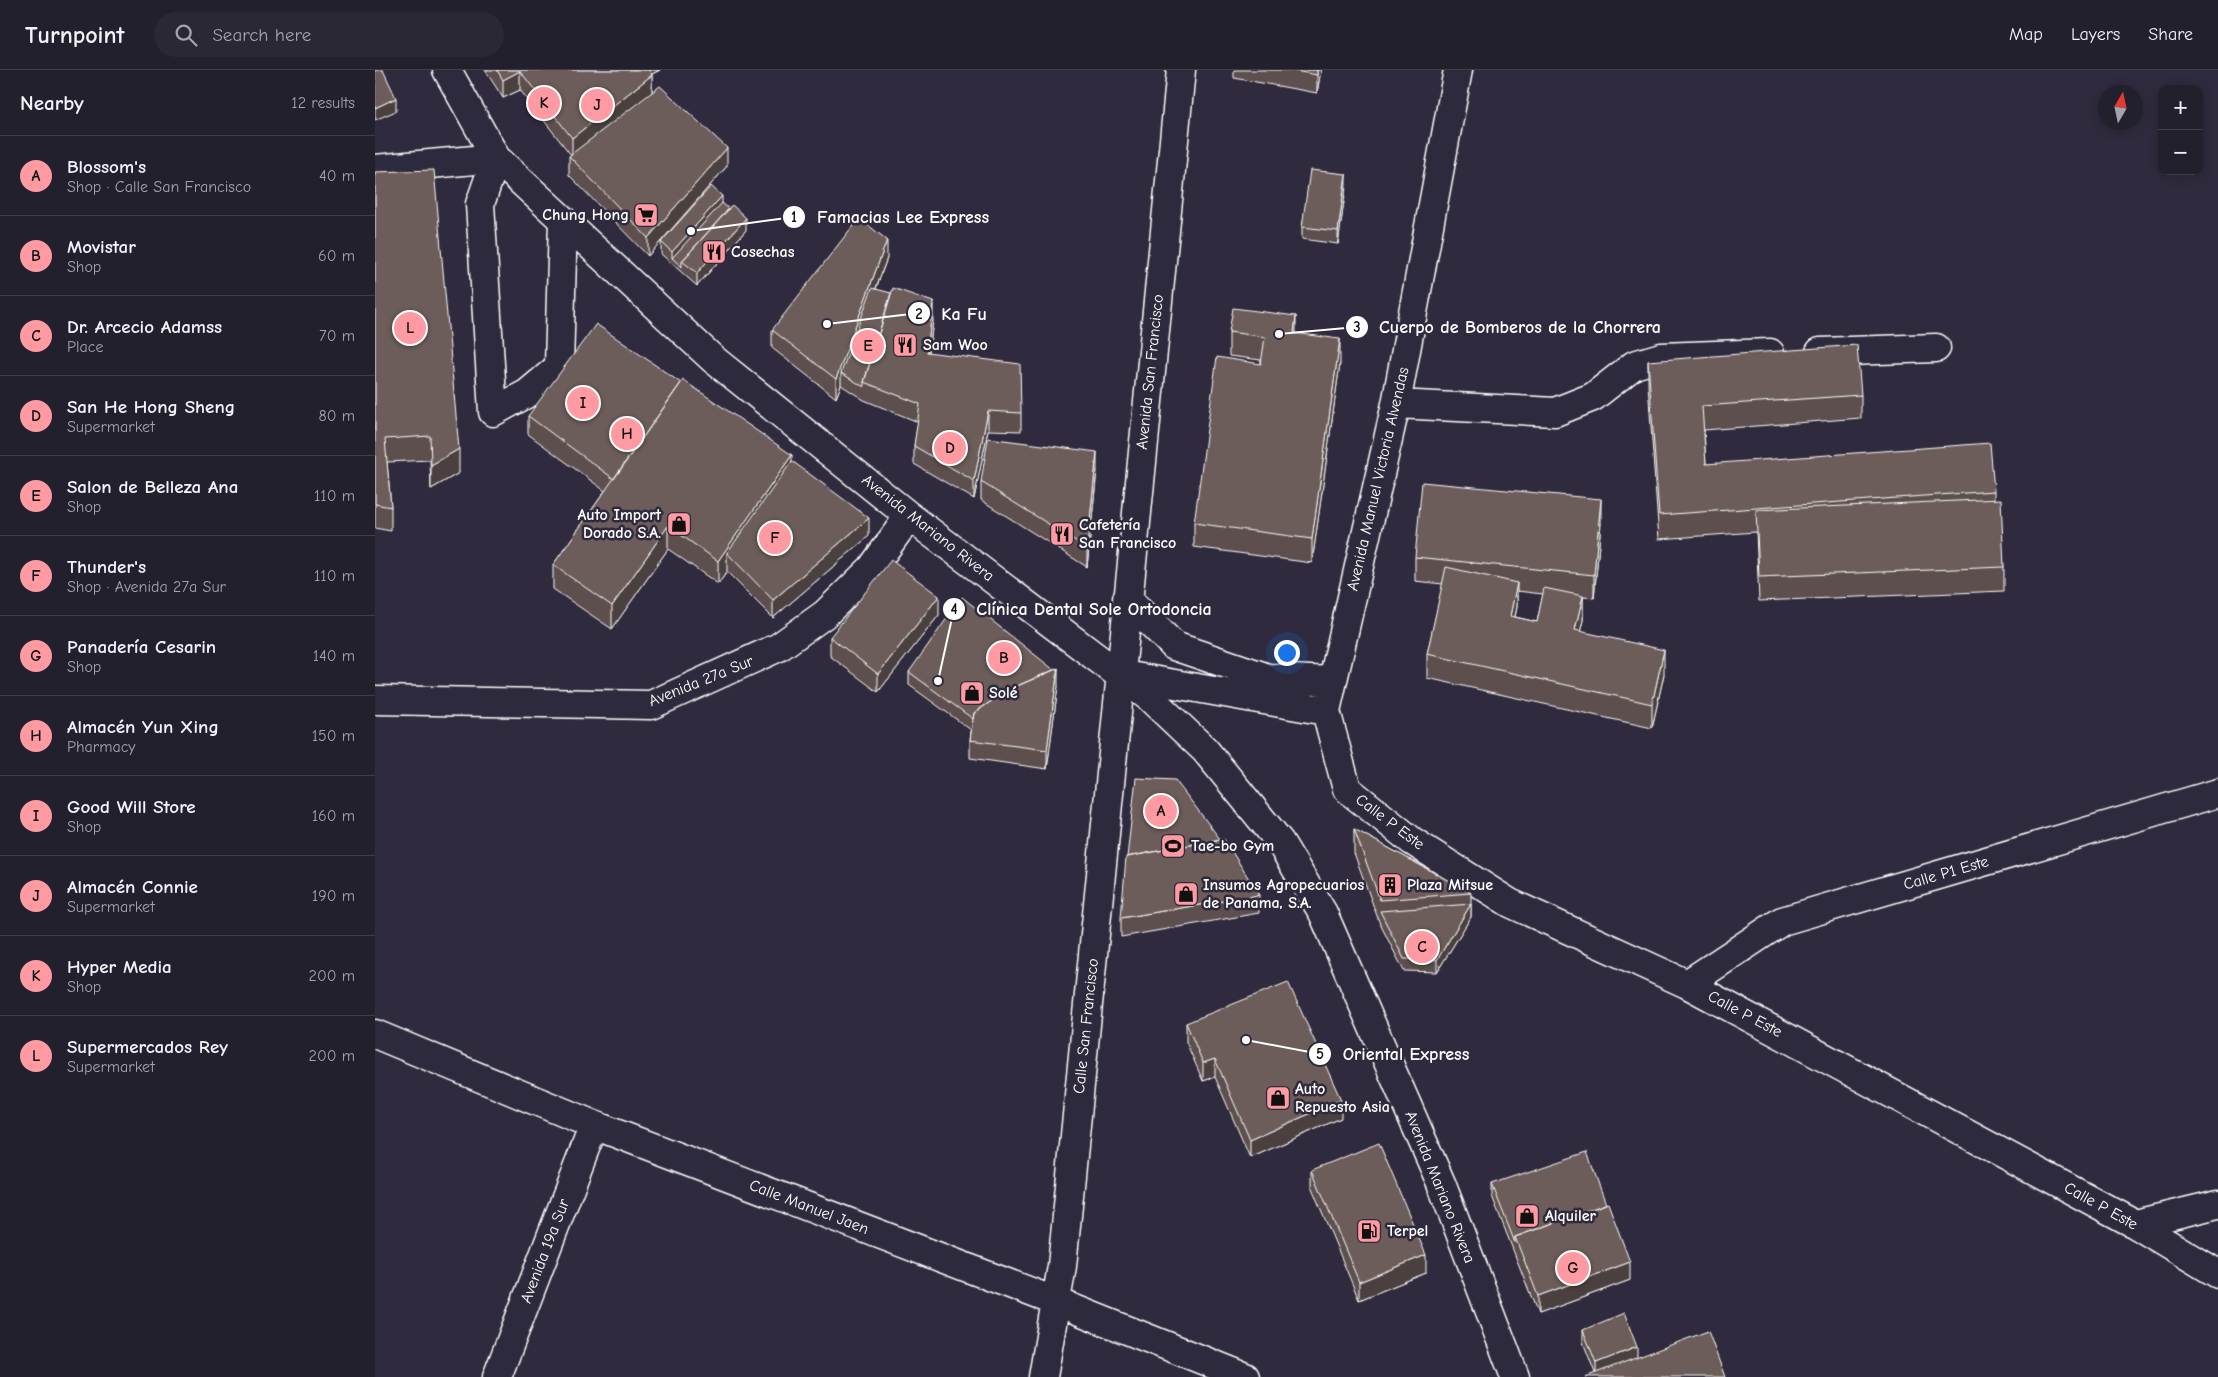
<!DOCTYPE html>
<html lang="en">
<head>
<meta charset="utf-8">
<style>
	body { margin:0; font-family:"Comic Neue",sans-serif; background:#2b2836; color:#f1f3f6 }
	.controls { position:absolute; right:15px; top:15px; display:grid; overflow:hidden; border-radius:10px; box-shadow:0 2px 12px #0003 }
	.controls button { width:45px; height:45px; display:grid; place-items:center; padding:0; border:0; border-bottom:1px solid #403e4a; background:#23202e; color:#f1f3f6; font:25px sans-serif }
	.compass { position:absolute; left:1723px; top:15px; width:45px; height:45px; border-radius:50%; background:#23202e; box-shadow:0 2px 12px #0003; rotate:9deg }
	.you { position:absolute; left:911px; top:582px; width:18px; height:18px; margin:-12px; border:4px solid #fff; border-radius:50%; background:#1a73e8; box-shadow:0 0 0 8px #1a73e833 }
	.badge { display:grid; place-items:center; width:32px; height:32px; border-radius:50%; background:#ff9aa2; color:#111; font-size:16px; font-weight:700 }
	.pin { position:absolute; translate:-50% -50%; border:2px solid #fff; box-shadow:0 1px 5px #0006 }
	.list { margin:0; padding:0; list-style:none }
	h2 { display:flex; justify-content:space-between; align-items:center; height:65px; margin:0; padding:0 20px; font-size:21px }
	h2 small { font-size:16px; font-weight:400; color:#a3a3aa }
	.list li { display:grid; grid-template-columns:32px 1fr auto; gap:15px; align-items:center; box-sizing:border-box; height:80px; padding:0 20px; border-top:1px solid #403e4a }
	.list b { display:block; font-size:19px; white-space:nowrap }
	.list p { margin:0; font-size:16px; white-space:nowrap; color:#a3a3aa }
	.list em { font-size:16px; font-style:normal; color:#a3a3aa }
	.icon { flex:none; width:28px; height:28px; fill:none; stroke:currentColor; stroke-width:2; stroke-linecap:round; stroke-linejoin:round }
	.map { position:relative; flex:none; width:1843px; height:1307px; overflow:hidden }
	header { display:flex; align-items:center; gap:30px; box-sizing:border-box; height:70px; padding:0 25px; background:#23202e; border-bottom:1px solid #403e4a }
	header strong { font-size:24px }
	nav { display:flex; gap:28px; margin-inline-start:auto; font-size:18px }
	.search { width:350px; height:45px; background:#2b2836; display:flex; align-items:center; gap:12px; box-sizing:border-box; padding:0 18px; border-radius:28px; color:#a3a3aa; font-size:19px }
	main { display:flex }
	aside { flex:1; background:#23202e }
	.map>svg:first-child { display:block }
</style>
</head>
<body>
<header>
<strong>Turnpoint</strong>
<div class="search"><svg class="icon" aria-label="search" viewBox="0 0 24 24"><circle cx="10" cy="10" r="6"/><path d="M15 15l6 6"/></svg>Search here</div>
<nav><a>Map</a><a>Layers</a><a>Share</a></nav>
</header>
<main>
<aside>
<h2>Nearby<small>12 results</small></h2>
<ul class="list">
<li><span class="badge">A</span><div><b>Blossom's</b><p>Shop · Calle San Francisco</p></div><em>40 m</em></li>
<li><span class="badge">B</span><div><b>Movistar</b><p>Shop</p></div><em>60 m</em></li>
<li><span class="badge">C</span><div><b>Dr. Arcecio Adamss</b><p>Place</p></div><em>70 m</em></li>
<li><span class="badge">D</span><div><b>San He Hong Sheng</b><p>Supermarket</p></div><em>80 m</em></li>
<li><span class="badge">E</span><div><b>Salon de Belleza Ana</b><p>Shop</p></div><em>110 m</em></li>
<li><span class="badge">F</span><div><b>Thunder's</b><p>Shop · Avenida 27a Sur</p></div><em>110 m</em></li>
<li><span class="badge">G</span><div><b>Panadería Cesarin</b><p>Shop</p></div><em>140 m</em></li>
<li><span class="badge">H</span><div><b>Almacén Yun Xing</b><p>Pharmacy</p></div><em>150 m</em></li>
<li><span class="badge">I</span><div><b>Good Will Store</b><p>Shop</p></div><em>160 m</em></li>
<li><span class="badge">J</span><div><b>Almacén Connie</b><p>Supermarket</p></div><em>190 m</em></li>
<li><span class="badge">K</span><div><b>Hyper Media</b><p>Shop</p></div><em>200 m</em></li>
<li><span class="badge">L</span><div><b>Supermercados Rey</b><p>Supermarket</p></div><em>200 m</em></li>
</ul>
</aside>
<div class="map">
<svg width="1843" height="1307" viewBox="0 0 1843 1307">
	<rect width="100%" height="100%" fill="#2f2a3d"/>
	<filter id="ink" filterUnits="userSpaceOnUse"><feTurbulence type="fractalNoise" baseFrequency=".02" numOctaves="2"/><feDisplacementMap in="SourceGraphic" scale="10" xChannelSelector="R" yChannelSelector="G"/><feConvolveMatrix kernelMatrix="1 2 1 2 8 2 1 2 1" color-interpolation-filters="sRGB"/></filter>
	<g filter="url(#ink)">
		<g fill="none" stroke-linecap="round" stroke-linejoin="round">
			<defs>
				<path id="minor" d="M72 0 121 88 338 289 534 446 775 628 830 680 905 772 948 843 1066 1113 1140 1307
					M1083 0 1021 334 951 641 972 719 1037 771 1135 833 1312 914 1760 1154 1843 1204
					M0 99 121 88 105 134 118 342 153 323 184 297 188 150
					M1445 282 1561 278
					M1021 334 1180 342 1218 327 1259 295 1286 287 1395 283
					M752 529 799 576 893 608 957 611
					M749 605 951 641
					M0 630 276 635 404 577 450 544 497 498 534 446
					M1312 914 1407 851 1843 723
					M0 964 219 1055 682 1232 870 1307
					M1760 1154 1843 1134
					M122 1307 219 1055
					M668 1307 687 1196 806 0"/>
			</defs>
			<use href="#minor" stroke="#fff" stroke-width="31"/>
			<use href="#minor" stroke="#2f2a3d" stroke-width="28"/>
		</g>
		<path fill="#5d504d" stroke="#fff" fill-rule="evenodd" d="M110 0H285L277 4V22L352 96 273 186 194 105V86L196 85 145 20 128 28Z
			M859 0H946L942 23 859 8Z
			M0 102 84 403 56 419 55 390 12 392 16 437V461L0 458Z
			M971 117 963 174 927 169V157Z
			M347 133 371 160 322 216 286 184V172Z
			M512 188 501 219 558 250 554 282 646 343V361L613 360 599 429 539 394V376L543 352 489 330 466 315 461 328 397 278V260Z
			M854 262 921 263 965 293 937 493 819 477V453L886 294V290L854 286Z
			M1273 291 1486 325V348L1329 360 1331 394 1619 421V430L1629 497V521L1384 531 1381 462 1284 469 1273 315Z
			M153 346 417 391 494 466 398 548 352 502 343 514 293 479 237 559 178 519V495L230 421 153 364Z
			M722 400 712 497 606 430V412Z
			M1226 453 1219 528 1208 527V550L1205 562 1289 604 1277 658 1052 608V584L1068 514 1040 511V487ZM1142 521 1168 524 1162 552 1140 547 1142 537Z
			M564 545 503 622 455 586V567Z
			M534 602 683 616 672 699 595 688V670L596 660 534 615Z
			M979 759 1096 823V847L1062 902 1029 901 1005 854 979 783Z
			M884 825V843L746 867V848Z
			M811 953 966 1048 875 1088 840 1007 828 1011 811 972Z
			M937 1100 1051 1203 984 1230 937 1118Z
			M1117 1114 1255 1210 1163 1244 1117 1126Z
			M1208 1260 1262 1288 1220 1303 1208 1272Z"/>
		<path fill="#4c413f" stroke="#fff" d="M266 0H285L266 9Z
			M942 0H946L942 23Z
			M145 1V20L128 28V10Z
			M277 5V23L197 86V68Z
			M21 28V41L0 50V38Z
			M352 78V96L273 186V168Z
			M971 104V117L963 174V161Z
			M347 126V139L297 188V182Z
			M371 148V160L322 216V203Z
			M512 170V188L469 305 466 303V315L461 328V309Z
			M558 232V250L552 300V282Z
			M921 246V270L919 263Z
			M965 269V293L937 493V469Z
			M613 341V360L599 429V411Z
			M84 379V403L56 419V395Z
			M722 382V400L712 497V478Z
			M417 385V409L352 483V502L343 514V491Z
			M1226 429V453L1219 528V505Z
			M494 448V466L398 548V530Z
			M293 456V479L237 559V536Z
			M1142 513V537L1135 569V546Z
			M564 526V545L503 622V604Z
			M1208 526V550L1200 584V560Z
			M1289 580V604L1277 658V634Z
			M683 598V616L672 699V680Z
			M1096 834V847L1062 902V890Z
			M840 989V1007L828 1011V993Z
			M966 1030V1048L875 1088V1070Z
			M1051 1185V1203L984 1230V1212Z
			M1255 1192V1210L1163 1244V1226Z
			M1262 1277V1290L1221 1306V1293Z"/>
		<path fill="#6c5d5a" stroke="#fff" d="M0 0H8L21 28 0 38Z
			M122 0H274L277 5 197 68 145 1 128 10Z
			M914 0H942V5Z
			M285 16 352 78 273 168 194 86Z
			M59 100 84 379 56 395 55 366 10 369 16 437 0 434V102Z
			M935 100 971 104 963 161 927 157Z
			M336 116 347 126 297 182 286 172Z
			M347 133 354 139 307 191V197L297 188Z
			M357 135 371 148 322 203 307 191Z
			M484 148 512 170 461 309 397 260Z
			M497 218 516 223 489 312V317L466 303Z
			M518 218 558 232 552 282 645 294 646 343 613 341 599 411 539 376 545 334 489 312Z
			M858 238 921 246 919 263 965 269 937 469 819 453 842 287 886 294 890 267 854 262Z
			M221 254 306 313 239 409 153 346Z
			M1482 275 1486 325 1327 336 1331 394 1615 373 1619 421 1284 445 1273 291Z
			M308 310 417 385 343 491 293 456 237 536 178 495Z
			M613 368 722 382 712 478 606 412Z
			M417 391 494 448 398 530 352 483Z
			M1047 412 1226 429 1219 505 1040 487Z
			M1626 429 1629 497 1384 507 1381 440Z
			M516 490 564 526 503 604 455 567Z
			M1071 497 1142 513 1135 546 1162 552 1169 518 1208 526 1200 560 1289 580 1277 634 1052 584Z
			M587 527 679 600 633 620 599 643 598 649 534 602Z
			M683 598 672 680 595 670 599 643 633 620Z
			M761 708 800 710 845 769 752 787Z
			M979 759 1096 823 1005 830Z
			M849 769 884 825 746 848 751 787Z
			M1096 834 1062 890 1029 889 1005 841Z
			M913 912 966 1030 875 1070 840 989 828 993 811 953Z
			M1004 1073 1051 1185 984 1212 937 1100Z
			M1212 1082 1231 1134 1140 1167V1173L1117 1114Z
			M1233 1133 1255 1192 1163 1226 1140 1167Z
			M1249 1243 1262 1277 1221 1293 1208 1260Z
			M1333 1261 1350 1307H1210Z"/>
	</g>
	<defs>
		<symbol id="supermarket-square" viewBox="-11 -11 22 22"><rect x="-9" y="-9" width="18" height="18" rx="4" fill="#ff9aa2" stroke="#2f2a3d"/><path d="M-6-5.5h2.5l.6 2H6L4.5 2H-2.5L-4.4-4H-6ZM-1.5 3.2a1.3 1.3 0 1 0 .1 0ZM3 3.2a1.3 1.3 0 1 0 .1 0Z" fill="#111"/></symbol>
		<symbol id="restaurant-square" viewBox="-11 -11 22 22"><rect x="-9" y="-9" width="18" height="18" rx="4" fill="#ff9aa2" stroke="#2f2a3d"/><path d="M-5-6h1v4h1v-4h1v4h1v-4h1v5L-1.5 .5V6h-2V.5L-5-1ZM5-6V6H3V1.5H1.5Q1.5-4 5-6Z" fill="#111"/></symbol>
		<symbol id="shop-square" viewBox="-11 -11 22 22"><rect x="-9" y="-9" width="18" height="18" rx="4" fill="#ff9aa2" stroke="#2f2a3d"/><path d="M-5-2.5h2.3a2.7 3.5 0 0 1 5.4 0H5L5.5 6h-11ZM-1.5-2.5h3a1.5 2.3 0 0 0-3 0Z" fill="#111"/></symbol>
		<symbol id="stadium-square" viewBox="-11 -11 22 22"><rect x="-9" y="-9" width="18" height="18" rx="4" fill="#ff9aa2" stroke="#2f2a3d"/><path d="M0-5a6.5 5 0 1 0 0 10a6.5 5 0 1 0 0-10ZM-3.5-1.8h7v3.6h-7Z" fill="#111"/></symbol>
		<symbol id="building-square" viewBox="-11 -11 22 22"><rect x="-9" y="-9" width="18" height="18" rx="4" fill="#ff9aa2" stroke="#2f2a3d"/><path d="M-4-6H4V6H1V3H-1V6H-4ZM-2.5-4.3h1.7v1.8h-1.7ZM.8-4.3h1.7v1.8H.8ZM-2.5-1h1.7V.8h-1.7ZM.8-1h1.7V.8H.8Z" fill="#111"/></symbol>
		<symbol id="fuel-square" viewBox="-11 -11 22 22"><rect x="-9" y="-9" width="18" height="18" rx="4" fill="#ff9aa2" stroke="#2f2a3d"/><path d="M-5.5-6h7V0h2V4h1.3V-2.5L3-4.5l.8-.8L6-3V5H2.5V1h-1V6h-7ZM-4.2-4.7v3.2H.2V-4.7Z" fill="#111"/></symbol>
	</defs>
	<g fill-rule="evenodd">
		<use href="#supermarket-square" x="257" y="131" width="28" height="28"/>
		<use href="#restaurant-square" x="325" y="168" width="28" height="28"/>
		<use href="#restaurant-square" x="516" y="261" width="28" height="28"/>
		<use href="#shop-square" x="290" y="440" width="28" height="28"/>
		<use href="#restaurant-square" x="673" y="450" width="28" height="28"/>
		<use href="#shop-square" x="583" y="609" width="28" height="28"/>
		<use href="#stadium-square" x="784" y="762" width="28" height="28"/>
		<use href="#building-square" x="1001" y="801" width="28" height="28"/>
		<use href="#shop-square" x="797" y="810" width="28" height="28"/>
		<use href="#shop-square" x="889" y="1014" width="28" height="28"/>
		<use href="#shop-square" x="1138" y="1132" width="28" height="28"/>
		<use href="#fuel-square" x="980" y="1147" width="28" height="28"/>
	</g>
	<g text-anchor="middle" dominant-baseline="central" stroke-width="5" stroke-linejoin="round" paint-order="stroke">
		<g font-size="16" font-weight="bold" fill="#fff" stroke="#2f2a3d" text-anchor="start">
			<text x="254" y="145" text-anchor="end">Chung Hong</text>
			<text x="356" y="182">Cosechas</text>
			<text x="548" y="275">Sam Woo</text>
			<text x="286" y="445" text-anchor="end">Auto Import<tspan x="286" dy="18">Dorado S.A.</tspan></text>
			<text x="704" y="455">Cafetería<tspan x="704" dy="18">San Francisco</tspan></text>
			<text x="614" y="623">Solé</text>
			<text x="816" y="776">Tae-bo Gym</text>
			<text x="828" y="815">Insumos Agropecuarios<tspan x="828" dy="18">de Panama, S.A.</tspan></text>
			<text x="1032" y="815">Plaza Mitsue</text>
			<text x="920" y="1019">Auto<tspan x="920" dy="18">Repuesto Asia</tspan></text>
			<text x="1170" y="1146">Alquiler</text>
			<text x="1012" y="1161">Terpel</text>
		</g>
		<g font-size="16" fill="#fff" stroke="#2f2a3d">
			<text transform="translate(775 302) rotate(-84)">Avenida San Francisco</text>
			<text transform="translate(1003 409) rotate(-77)">Avenida Manuel Victoria Alvendas</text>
			<text transform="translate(553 458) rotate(38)">Avenida Mariano Rivera</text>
			<text transform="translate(326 611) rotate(-22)">Avenida 27a Sur</text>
			<text transform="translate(1015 752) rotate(37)">Calle P Este</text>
			<text transform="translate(1571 803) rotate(-16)">Calle P1 Este</text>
			<text transform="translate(1370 944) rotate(28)">Calle P Este</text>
			<text transform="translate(711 956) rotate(-84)">Calle San Francisco</text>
			<text transform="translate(1065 1117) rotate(68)">Avenida Mariano Rivera</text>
			<text transform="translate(1726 1136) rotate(29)">Calle P Este</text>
			<text transform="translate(434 1137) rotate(21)">Calle Manuel Jaen</text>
			<text transform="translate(170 1181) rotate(-69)">Avenida 19a Sur</text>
		</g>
	</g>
	<path fill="none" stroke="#fff" stroke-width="2" d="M316 161L419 147M452 254L544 243M904 264L982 257M563 611L579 539M871 970L945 984"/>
	<g fill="#fff" stroke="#2f2a3d" stroke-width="2">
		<circle cx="316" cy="161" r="5"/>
		<circle cx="452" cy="254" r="5"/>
		<circle cx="904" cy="264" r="5"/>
		<circle cx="563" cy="611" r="5"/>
		<circle cx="871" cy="970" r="5"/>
		<circle cx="419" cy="147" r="12"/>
		<circle cx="544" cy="243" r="12"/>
		<circle cx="982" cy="257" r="12"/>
		<circle cx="579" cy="539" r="12"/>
		<circle cx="945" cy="984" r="12"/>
	</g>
	<g font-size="15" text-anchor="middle" font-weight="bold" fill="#111">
		<text x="419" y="152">1</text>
		<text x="544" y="249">2</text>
		<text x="982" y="262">3</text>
		<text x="579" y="544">4</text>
		<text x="945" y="989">5</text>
	</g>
	<g font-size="18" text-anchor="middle" font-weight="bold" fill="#fff" stroke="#2f2a3d" stroke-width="5" stroke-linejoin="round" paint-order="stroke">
		<text x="528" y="153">Famacias Lee Express</text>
		<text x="589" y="250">Ka Fu</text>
		<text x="1145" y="263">Cuerpo de Bomberos de la Chorrera</text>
		<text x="719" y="545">Clínica Dental Sole Ortodoncia</text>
		<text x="1031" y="990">Oriental Express</text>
	</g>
</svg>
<div class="controls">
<button>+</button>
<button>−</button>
</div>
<svg class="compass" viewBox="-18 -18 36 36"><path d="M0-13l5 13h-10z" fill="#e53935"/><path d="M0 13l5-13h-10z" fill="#a3a3aa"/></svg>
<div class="you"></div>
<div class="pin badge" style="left:786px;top:741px">A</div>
<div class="pin badge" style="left:629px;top:588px">B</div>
<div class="pin badge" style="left:1047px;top:877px">C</div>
<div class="pin badge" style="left:575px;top:378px">D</div>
<div class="pin badge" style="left:493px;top:276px">E</div>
<div class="pin badge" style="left:400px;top:468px">F</div>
<div class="pin badge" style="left:1198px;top:1198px">G</div>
<div class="pin badge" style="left:252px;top:364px">H</div>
<div class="pin badge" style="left:208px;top:333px">I</div>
<div class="pin badge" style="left:222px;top:35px">J</div>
<div class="pin badge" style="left:169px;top:33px">K</div>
<div class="pin badge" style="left:35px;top:258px">L</div>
</div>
</main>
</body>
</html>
